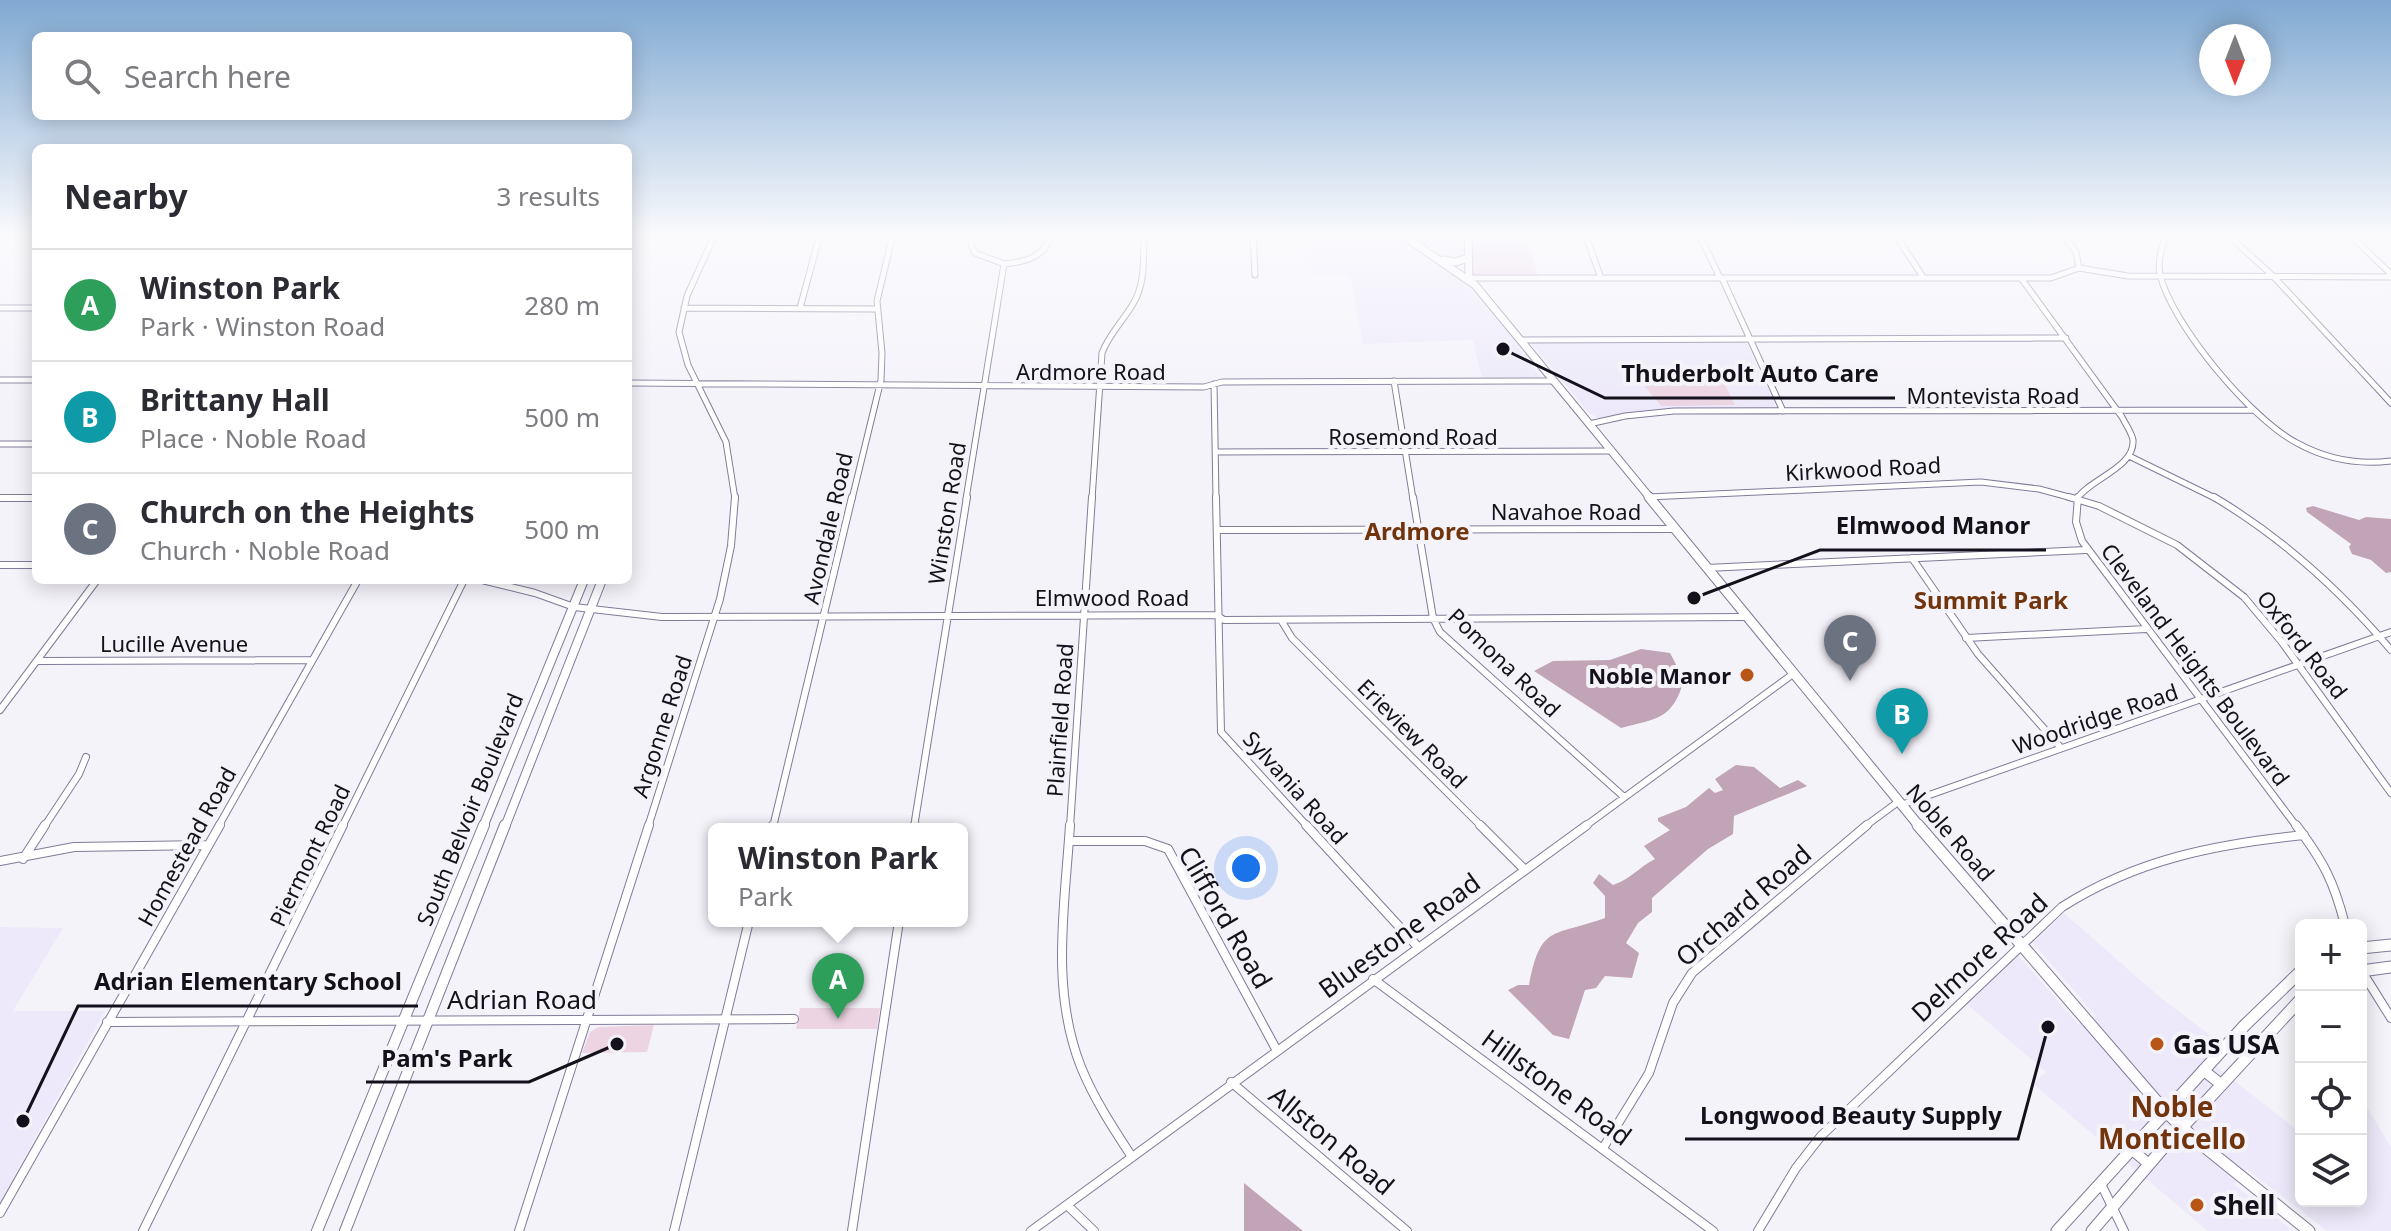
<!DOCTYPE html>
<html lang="en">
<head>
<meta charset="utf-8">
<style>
	body { margin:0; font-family:"Noto Sans",sans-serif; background:#f7f7f7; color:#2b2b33 }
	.controls { position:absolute; right:24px; bottom:24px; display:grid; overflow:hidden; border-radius:12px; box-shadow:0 4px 20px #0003 }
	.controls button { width:72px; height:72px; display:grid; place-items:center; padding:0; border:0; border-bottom:2px solid #e1e1e2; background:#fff; color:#2b2b33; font:40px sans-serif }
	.compass { position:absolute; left:2199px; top:24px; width:72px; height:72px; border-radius:50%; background:#fff; box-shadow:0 4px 20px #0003; rotate:180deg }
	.you { position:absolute; left:1246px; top:868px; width:28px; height:28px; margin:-20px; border:6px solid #fff; border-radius:50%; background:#1a73e8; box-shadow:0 0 0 12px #1a73e833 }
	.badge { display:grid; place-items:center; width:52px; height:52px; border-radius:50%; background:#b75616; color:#fff; font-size:26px; font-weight:700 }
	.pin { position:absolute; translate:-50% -66px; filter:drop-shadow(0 2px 4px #0008) }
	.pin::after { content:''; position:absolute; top:42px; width:28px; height:24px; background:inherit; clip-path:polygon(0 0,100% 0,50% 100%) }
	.popup { position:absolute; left:708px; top:823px; width:260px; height:104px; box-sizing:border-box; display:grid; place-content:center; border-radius:12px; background:#fff; filter:drop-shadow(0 2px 6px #0005); font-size:26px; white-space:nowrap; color:#7c7c81 }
	.popup b { font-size:30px; color:#2b2b33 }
	.popup::after { content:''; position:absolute; left:50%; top:100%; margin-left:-16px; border:16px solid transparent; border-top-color:#fff }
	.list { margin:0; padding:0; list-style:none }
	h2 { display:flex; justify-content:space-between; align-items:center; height:104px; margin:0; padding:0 32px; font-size:34px }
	h2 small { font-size:26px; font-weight:400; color:#7c7c81 }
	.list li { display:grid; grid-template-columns:52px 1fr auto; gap:24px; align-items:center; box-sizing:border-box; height:112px; padding:0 32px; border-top:2px solid #e1e1e2 }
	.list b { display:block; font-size:30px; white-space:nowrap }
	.list p { margin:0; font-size:26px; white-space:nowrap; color:#7c7c81 }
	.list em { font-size:26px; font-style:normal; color:#7c7c81 }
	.icon { flex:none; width:44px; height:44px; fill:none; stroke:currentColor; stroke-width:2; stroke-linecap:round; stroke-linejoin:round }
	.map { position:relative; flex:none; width:2391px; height:1231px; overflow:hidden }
	.search { position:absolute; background:#fff; box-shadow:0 4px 20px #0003; left:32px; top:32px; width:600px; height:88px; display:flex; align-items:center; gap:20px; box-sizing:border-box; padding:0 28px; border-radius:12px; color:#7c7c81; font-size:30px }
	.panel { position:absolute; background:#fff; box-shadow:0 4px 20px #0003; left:32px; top:144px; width:600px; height:440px; border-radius:12px }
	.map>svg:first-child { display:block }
</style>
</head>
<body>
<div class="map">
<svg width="2391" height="1231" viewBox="0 0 2391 1231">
	<rect width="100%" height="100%" fill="#f5f3fa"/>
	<path fill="#ede9fa" d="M1308 234H1392L1453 273 1471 290H1480L1521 341H1514L1541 377 1482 379 1473 340 1363 344 1350 274H1312Z
		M1410 234H1462V258L1449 259Z
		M1535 342H1746L1776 405 1766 409H1661L1598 418 1588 412 1532 344Z
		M2064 913 2161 998 2218 1041 2204 1057 2301 1133V1201H2361V1097L2391 1147V1231H2327L2247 1169 2234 1184 2293 1231H2208L2033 1084 2046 1072 1967 1004 2018 955 2078 1024 2096 1016 2033 943Z
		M0 927 63 928 13 1011H105L0 1202Z"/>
	<path fill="#ecd4e2" d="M1468 234H1526L1539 280 1471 281Z
		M1638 378 1724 383 1735 405 1661 406Z
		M800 1008H880L877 1029H796Z
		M654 1025 647 1052 582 1053 590 1032 598 1027Z"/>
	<path fill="#c1a4b5" d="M2313 506 2359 520 2366 517 2391 519V572L2386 573 2371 560 2352 554 2349 547 2351 544 2307 512 2306 508Z
		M1641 649 1670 653 1684 680C1672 720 1658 718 1621 728L1534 671 1553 661 1610 660Z
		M1736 765 1754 767 1780 788 1798 780 1807 786 1734 816 1733 834 1708 849 1652 898V912L1638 923 1626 943 1639 953 1632 978 1605 976 1596 988 1585 990 1569 1039 1553 1035 1508 990 1518 985H1529C1541 924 1552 937 1605 918V896L1593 883 1599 874 1613 885C1631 879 1639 867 1655 859L1644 846 1670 830 1658 821V818L1686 807 1709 788 1715 793 1723 790 1715 779Z
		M1244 1183 1303 1231H1244Z"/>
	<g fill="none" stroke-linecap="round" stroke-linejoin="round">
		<defs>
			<path id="minor-far2" d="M715 234 687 296 679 332 688 365 726 442 735 499
				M972 234 971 244 975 253 1004 264
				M1253 234 1255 275
				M1585 234 1601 278
				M1699 234 1720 278
				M1895 234 1923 277
				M2063 234 2076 252 2079 268
				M2167 234C2162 247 2157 261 2160 275 2173 326 2251 419 2297 443 2326 459 2358 465 2391 461
				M2227 234 2274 277 2391 403
				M2349 234 2391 274
				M1469 278H2051L2079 268 2128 276 2391 277
				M1722 278 1783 411
				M2021 278 2122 417C2125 423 2132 433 2133 440 2135 468 2089 479 2077 499
				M0 308H36
				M684 308 877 309
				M800 308 820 234
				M1520 340 2066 338
				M0 380H36
				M1394 381 1413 499
				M628 383 1204 387 1222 382 1554 381
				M1214 384 1216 499
				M1589 424 1625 416 1674 411 2253 410
				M0 444H36
				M1216 452 1611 451
				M2129 456 2217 499
				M1648 497 1981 482 2039 489 2076 499
				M0 498H36
				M852 499 881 380 882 353 877 301 893 234
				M966 499 1004 264C1026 262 1045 257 1052 234
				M1092 499 1102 353C1109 334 1123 321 1133 304 1146 283 1143 257 1144 234"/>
			<path id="minor-far1" d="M1216 497 1221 732 1308 827
				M1413 497 1433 618 1440 632 1624 797
				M2069 497 2099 506 2177 545 2244 597 2281 641 2391 793
				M2078 497 2076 522 2082 541 2297 827
				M2214 497C2283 538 2339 589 2391 650
				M0 498H36
				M1218 530 1675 529
				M1912 558 1978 654 2061 748
				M0 565H36
				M1707 568 2086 550
				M482 580 535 593 574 607 662 617 1216 615 1224 620 1746 617
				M1281 620 1292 638 1482 827
				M1966 638 2146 629
				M37 661 311 660
				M0 710 97 580
				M1901 805 2391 632
				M44 827 79 774 86 757
				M218 827 358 580
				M342 827 464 580
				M648 827 720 599 731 546 735 497
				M773 827 852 497
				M914 827 967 497
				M1070 827 1092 497
				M1584 827 1793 674
				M1864 827 1898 802"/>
			<path id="minor" d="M1070 825C1065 905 1050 989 1081 1067 1094 1099 1113 1128 1132 1157
				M1306 825 1417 946
				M1480 825 1524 869
				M2296 825C2323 861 2334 881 2345 925
				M772 829 773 825
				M914 829 915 825
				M1069 841H1145L1168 849 1276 1049
				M23 859 45 825
				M0 861 74 847 208 845
				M2361 970 2391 1018
				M1373 979 1713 1231
				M107 1022 794 1019
				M1231 1082 1407 1231
				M1603 1148 1649 1073 1673 1003 1692 973 1867 825
				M2101 1184 2124 1231
				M1067 1205 1094 1231
				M0 1213 220 825
				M143 1231 343 825
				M519 1231 649 825
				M674 1231 749 921
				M852 1231 899 921
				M1031 1231 1587 825
				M1758 1231 1796 1168 1821 1136 2062 907C2137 859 2217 844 2304 835"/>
			<path id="tertiary-far2" d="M1468 234 1469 278
				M1443 260 1456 262 1468 258"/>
			<path id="tertiary-far1" d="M483 827 584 580
				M505 827 602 580"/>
			<path id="tertiary" d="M2203 1070 2222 1085
				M2131 1149 2149 1164
				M317 1231 484 825
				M345 1231 505 825"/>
			<path id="secondary-far2" d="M1401 234 1475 285 1651 499"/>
			<path id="secondary-far1" d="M1649 497 1920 827"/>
			<path id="secondary" d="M1918 825 2165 1111 2196 1140 2309 1231
				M2361 948 2391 945
				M2361 971 2391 967
				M2057 1231 2245 1025 2301 971
				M2092 1231 2164 1147 2301 999"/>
		</defs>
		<use href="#minor-far2" stroke="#827a99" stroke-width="7"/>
		<use href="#minor-far1" stroke="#827a99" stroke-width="8"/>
		<use href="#minor" stroke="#827a99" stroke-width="10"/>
		<use href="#tertiary-far2" stroke="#827a99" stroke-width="9"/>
		<use href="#tertiary-far1" stroke="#827a99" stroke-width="10"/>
		<use href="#tertiary" stroke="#827a99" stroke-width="12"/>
		<use href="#secondary-far2" stroke="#827a99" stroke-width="9"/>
		<use href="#secondary-far1" stroke="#827a99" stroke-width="11"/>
		<use href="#secondary" stroke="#827a99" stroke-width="13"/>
		<use href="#minor-far2" stroke="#fff" stroke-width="5"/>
		<use href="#minor-far1" stroke="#fff" stroke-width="6"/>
		<use href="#minor" stroke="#fff" stroke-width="8"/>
		<use href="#tertiary-far2" stroke="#fff" stroke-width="7"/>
		<use href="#tertiary-far1" stroke="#fff" stroke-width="8"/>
		<use href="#tertiary" stroke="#fff" stroke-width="10"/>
		<use href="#secondary-far2" stroke="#fff" stroke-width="7"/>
		<use href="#secondary-far1" stroke="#fff" stroke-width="9"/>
		<use href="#secondary" stroke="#fff" stroke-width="11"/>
	</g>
	<linearGradient id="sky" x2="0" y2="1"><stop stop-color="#80a9d2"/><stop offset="0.58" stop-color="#fafafd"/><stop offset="1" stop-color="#fafafd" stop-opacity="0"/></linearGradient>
	<rect width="2391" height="406" fill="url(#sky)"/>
	<g fill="#b75616" stroke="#f5f3fa" stroke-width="3">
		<circle cx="1747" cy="675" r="8"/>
		<circle cx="2157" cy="1044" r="8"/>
		<circle cx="2197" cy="1205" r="8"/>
	</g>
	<g text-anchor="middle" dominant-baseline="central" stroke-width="8" stroke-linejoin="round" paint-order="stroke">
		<g font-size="22" fill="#14111d" stroke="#f5f3fa">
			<text x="1091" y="371">Ardmore Road</text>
			<text x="1993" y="395">Montevista Road</text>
			<text x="1413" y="436">Rosemond Road</text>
			<text transform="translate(1863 468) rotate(-3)">Kirkwood Road</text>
			<text x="1566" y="511">Navahoe Road</text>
			<text transform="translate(946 513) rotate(-81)">Winston Road</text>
			<text transform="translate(827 528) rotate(-77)">Avondale Road</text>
			<text x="1112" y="597">Elmwood Road</text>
			<text x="174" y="643">Lucille Avenue</text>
			<text transform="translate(2303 644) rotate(52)">Oxford Road</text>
			<text transform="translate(1505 662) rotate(44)">Pomona Road</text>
			<text transform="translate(2196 664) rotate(53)">Cleveland Heights Boulevard</text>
			<text transform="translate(2095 718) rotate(-19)">Woodridge Road</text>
			<text transform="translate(1059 720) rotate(-86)">Plainfield Road</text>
			<text transform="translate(661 726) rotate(-72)">Argonne Road</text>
			<text transform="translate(1413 733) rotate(45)">Erieview Road</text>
			<text transform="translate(1296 787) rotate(48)">Sylvania Road</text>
			<text transform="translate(469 809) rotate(-68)">South Belvoir Boulevard</text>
			<text transform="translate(1951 832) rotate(49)">Noble Road</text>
			<text transform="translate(186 846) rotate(-61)">Homestead Road</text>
			<text transform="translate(309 855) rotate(-64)">Piermont Road</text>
		</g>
		<g font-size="22" font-weight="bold" fill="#14111d" stroke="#f5f3fa" text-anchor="end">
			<text x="1731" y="675">Noble Manor</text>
		</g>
		<g font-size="24" font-weight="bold" fill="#71340c" stroke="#f5f3fa">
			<text x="1417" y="530">Ardmore</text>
			<text x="1991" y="599">Summit Park</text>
		</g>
		<g font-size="26" fill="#14111d" stroke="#f5f3fa">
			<text transform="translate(1743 905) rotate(-41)">Orchard Road</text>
			<text transform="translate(1226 917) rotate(60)">Clifford Road</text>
			<text transform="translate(1399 935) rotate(-36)">Bluestone Road</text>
			<text transform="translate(1979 957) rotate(-43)">Delmore Road</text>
			<text x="522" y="999">Adrian Road</text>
			<text transform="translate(1557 1087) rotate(36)">Hillstone Road</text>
			<text transform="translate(1332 1140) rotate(40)">Allston Road</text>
		</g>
		<g font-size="26" font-weight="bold" fill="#14111d" stroke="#f5f3fa" text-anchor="start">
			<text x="2173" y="1044">Gas USA</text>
			<text x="2213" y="1205">Shell</text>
		</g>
		<g font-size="28" font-weight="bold" fill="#71340c" stroke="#f5f3fa">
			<text x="2172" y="1106">Noble<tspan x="2172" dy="32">Monticello</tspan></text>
		</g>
	</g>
	<path fill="none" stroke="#14111d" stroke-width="3" d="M1503 349L1605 398H1895M1694 598L1820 550H2046M23 1121L78 1006H418M617 1044L529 1082H366M2048 1027L2018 1139H1685"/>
	<g fill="#14111d" stroke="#f5f3fa" stroke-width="3">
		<circle cx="1503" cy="349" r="8"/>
		<circle cx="1694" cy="598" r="8"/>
		<circle cx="23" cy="1121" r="8"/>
		<circle cx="617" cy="1044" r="8"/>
		<circle cx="2048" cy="1027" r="8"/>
	</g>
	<g font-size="24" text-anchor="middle" font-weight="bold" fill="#14111d" stroke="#f5f3fa" stroke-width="8" stroke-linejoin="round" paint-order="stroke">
		<text x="1750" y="382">Thuderbolt Auto Care</text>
		<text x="1933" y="534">Elmwood Manor</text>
		<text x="248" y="990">Adrian Elementary School</text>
		<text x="447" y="1067">Pam's Park</text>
		<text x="1851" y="1124">Longwood Beauty Supply</text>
	</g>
</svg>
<div class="controls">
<button>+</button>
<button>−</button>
<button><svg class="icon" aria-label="locate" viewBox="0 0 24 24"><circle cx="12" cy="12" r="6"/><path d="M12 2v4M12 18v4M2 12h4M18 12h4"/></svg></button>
<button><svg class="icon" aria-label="layers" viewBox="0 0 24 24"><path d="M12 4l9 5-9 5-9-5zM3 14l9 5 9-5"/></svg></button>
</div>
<svg class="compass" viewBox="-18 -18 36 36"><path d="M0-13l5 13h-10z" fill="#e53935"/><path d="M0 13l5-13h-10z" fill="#7c7c81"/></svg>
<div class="you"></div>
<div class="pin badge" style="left:838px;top:1019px;background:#2e9e5b">A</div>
<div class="popup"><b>Winston Park</b>Park</div>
<div class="pin badge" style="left:1902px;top:754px;background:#0f9aa8">B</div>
<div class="pin badge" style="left:1850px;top:681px;background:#6b7280">C</div>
<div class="search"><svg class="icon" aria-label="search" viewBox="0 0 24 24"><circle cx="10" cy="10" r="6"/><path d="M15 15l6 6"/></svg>Search here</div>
<section class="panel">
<h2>Nearby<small>3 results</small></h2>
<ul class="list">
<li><span class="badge" style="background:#2e9e5b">A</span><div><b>Winston Park</b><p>Park · Winston Road</p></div><em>280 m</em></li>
<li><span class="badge" style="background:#0f9aa8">B</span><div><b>Brittany Hall</b><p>Place · Noble Road</p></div><em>500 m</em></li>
<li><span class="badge" style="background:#6b7280">C</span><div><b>Church on the Heights</b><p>Church · Noble Road</p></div><em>500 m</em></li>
</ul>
</section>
</div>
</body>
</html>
